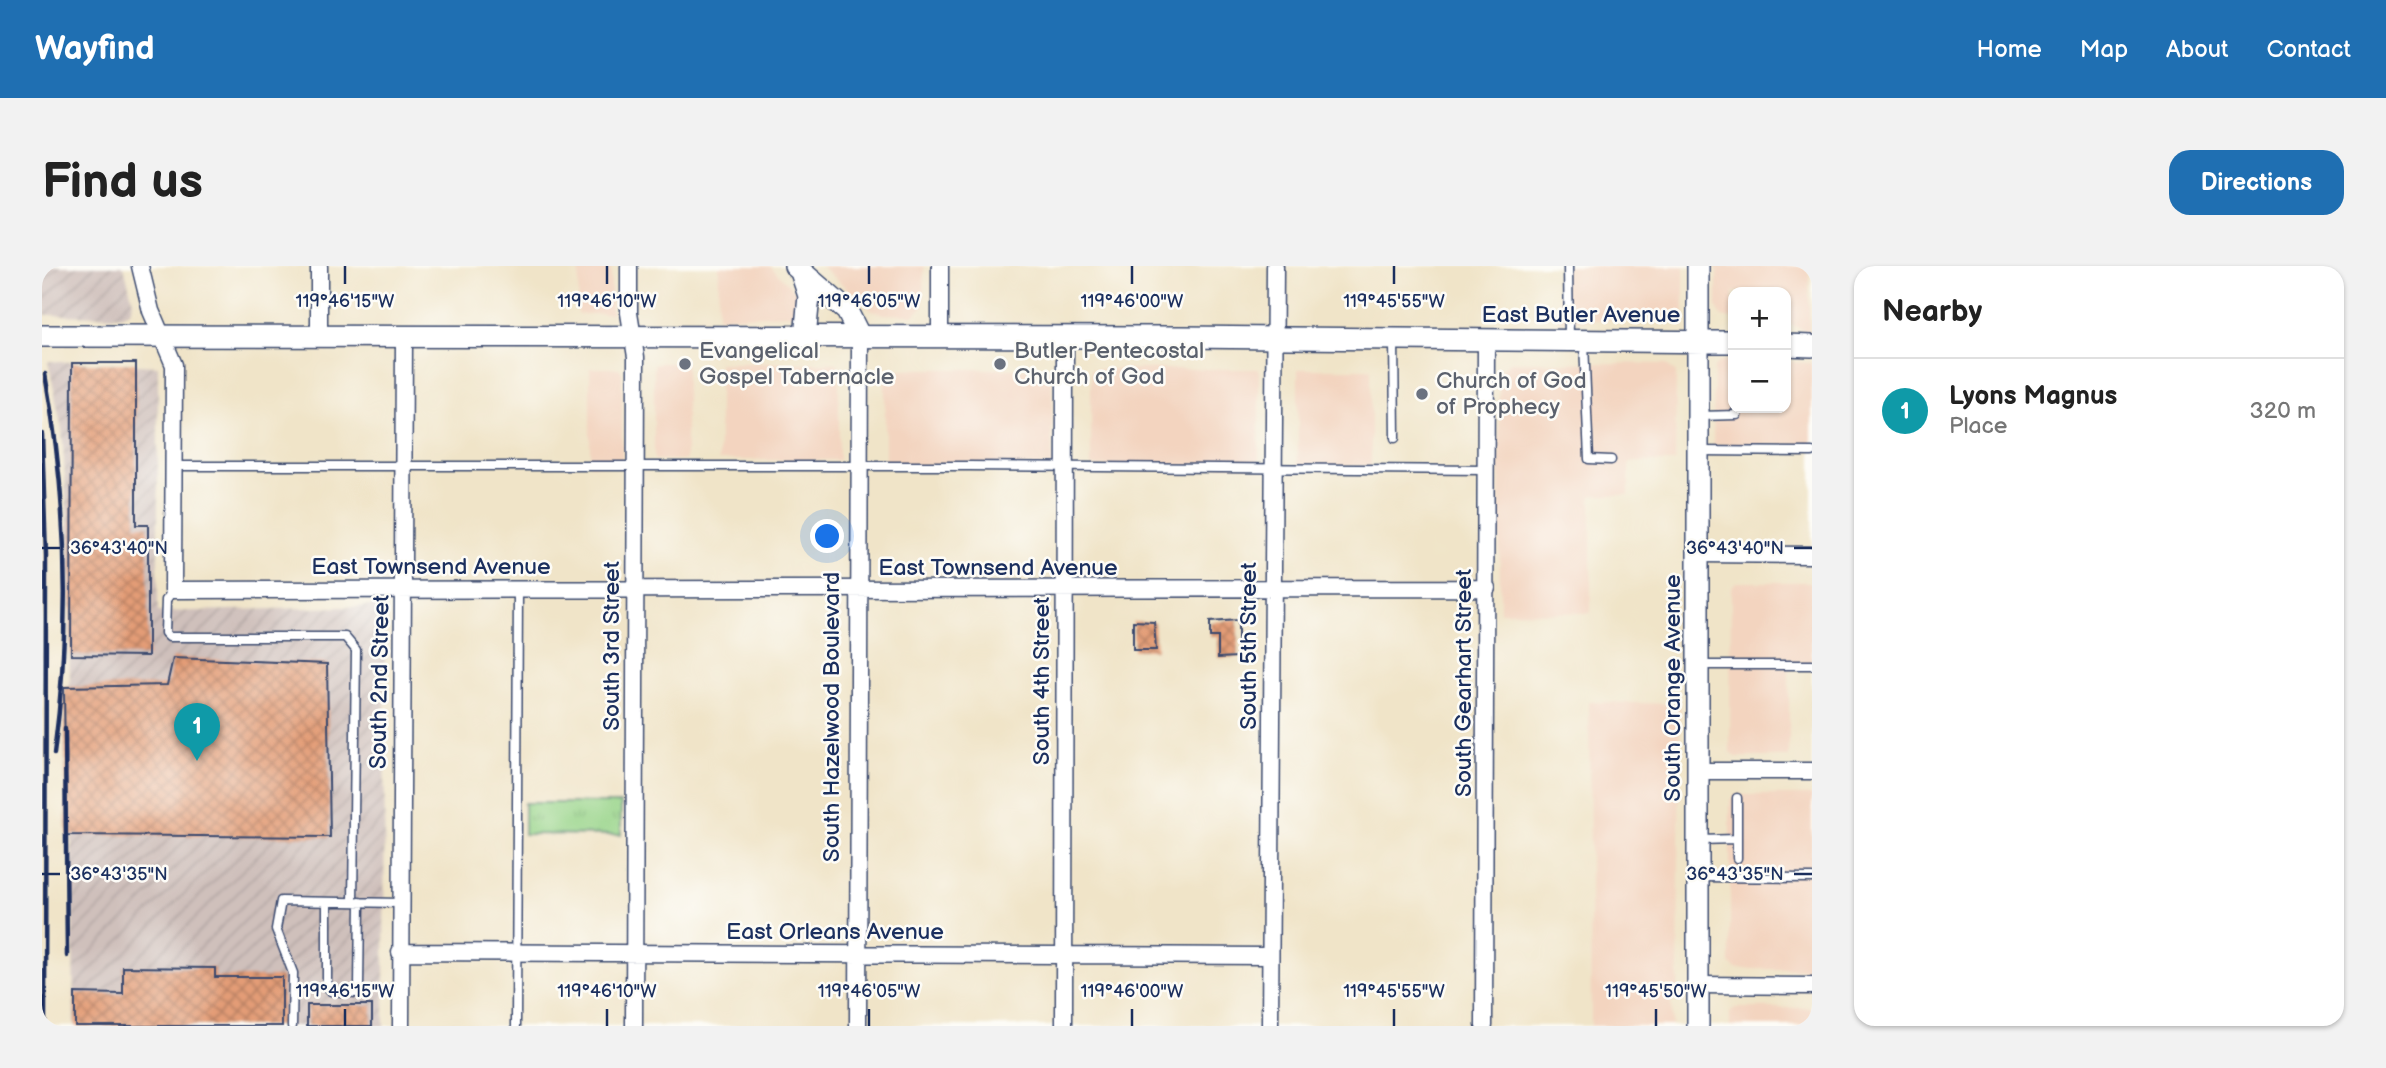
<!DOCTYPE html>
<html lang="en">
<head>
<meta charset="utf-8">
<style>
	body { margin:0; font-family:"Balsamiq Sans",sans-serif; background:#f2f2f2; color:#222 }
	.controls { position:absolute; right:21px; top:21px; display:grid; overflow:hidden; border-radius:14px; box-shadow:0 2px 5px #0004 }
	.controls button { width:63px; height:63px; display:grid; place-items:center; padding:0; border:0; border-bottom:2px solid #e0e0e0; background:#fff; color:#222; font:35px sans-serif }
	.you { position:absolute; left:786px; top:271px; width:24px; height:24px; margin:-18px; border:5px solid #fff; border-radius:50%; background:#1a73e8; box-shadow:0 0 0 10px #1a73e833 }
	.badge { display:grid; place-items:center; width:46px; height:46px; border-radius:50%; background:#1f6fb2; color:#fff; font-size:23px; font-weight:700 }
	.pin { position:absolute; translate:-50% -58px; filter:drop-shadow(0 2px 4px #0008) }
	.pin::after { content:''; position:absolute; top:37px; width:24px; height:21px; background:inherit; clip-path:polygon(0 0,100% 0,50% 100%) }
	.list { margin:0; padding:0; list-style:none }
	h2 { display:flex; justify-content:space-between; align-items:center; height:91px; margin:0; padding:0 28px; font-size:30px }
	h2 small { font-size:23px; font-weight:400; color:#767676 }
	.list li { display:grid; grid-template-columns:46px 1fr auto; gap:21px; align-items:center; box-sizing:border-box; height:105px; padding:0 28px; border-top:2px solid #e0e0e0 }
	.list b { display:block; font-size:26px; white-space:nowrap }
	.list p { margin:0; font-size:23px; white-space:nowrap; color:#767676 }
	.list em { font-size:23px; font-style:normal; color:#767676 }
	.map { position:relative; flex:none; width:1770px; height:760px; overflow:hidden; border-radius:21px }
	header { display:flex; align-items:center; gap:42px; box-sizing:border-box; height:98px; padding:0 35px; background:#1f6fb2; color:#fff }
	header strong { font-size:33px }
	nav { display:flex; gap:38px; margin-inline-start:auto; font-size:24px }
	.intro { display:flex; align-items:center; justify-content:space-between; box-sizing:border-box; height:168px; padding:0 42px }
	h1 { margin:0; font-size:49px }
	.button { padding:18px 32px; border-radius:21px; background:#1f6fb2; color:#fff; font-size:24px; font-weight:700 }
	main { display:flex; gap:42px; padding:0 42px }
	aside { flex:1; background:#fff; border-radius:21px; box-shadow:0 2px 5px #0004 }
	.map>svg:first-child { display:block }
</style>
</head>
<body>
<header>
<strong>Wayfind</strong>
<nav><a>Home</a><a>Map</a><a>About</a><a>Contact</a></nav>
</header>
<div class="intro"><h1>Find us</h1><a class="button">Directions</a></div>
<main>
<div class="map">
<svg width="1770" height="760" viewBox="0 0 1770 760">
	<defs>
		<pattern id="industrial-furrows" width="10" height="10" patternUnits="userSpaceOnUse" patternTransform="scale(1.75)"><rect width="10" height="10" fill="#cfc0bb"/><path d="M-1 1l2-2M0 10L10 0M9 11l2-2" fill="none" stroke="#b1a5a3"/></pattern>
		<pattern id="grass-tufts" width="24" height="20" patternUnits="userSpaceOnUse" patternTransform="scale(1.75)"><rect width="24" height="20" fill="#98d489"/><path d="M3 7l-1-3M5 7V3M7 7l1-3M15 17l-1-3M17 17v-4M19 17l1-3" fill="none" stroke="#82b679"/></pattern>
		<pattern id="building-cross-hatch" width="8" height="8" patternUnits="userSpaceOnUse" patternTransform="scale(1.75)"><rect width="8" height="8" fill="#e39c76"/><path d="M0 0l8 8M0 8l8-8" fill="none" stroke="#b78064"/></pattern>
	</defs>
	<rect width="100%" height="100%" fill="#fdfcf7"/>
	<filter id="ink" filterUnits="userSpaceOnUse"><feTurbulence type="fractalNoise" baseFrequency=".0143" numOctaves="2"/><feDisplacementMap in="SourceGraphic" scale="14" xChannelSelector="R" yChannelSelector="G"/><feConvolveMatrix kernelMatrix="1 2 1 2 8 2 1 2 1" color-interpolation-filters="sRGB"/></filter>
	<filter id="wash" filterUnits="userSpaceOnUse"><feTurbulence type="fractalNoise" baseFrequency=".00686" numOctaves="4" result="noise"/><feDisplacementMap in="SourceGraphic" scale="28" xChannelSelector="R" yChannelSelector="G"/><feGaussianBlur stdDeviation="1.57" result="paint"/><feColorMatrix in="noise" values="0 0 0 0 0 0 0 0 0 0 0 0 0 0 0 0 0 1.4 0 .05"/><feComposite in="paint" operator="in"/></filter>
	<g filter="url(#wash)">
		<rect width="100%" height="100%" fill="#f0e4c8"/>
		<path fill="#f3d4bf" d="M537 0H569V48H536Z
			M677 0H728L758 30 755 48 676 51Z
			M779 0H882L881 40 872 49 841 48 830 44Z
			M1518 0H1642V45L1634 53 1517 54Z
			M1675 0H1767V66L1744 57V26H1691V53L1680 51 1675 42Z
			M1678 95H1691V142H1744V96L1770 97V180L1671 179 1672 102Z
			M1468 96 1624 98 1634 107 1633 196H1587V229H1549V347L1458 346 1457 105Z
			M615 97H644V194H612V100Z
			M677 97H794L797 100V194H677Z
			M548 102H577L580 106V199H548Z
			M843 103H1010V200H843Z
			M1049 103H1217V200H1049Z
			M1256 103H1329V200H1256Z
			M1694 316H1770V404H1747V491H1694L1688 485 1689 321Z
			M1547 436 1638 438 1636 720 1629 737 1630 760H1549Z
			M1694 529H1770V703H1694L1688 698V534Z
			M1693 742H1770V760H1688V747Z"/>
		<path fill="url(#industrial-furrows)" d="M0 0H82L91 36 88 45 79 50 3 49Z
			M6 95 116 100V346L335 340 343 347 342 760H32L26 258 20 164Z"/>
		<path fill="url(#grass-tufts)" stroke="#5a8274" stroke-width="2" d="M482 537H579V569L482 568Z"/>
		<g id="blocks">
			<path fill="url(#building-cross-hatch)" d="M30 97H94V259H106V390L29 389Z
				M1196 354V391L1176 392V371H1168V356Z
				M1091 355 1112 356 1114 384H1091Z
				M131 392 285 398 288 571 24 569 22 421 125 419Z
				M81 701 173 702V711H240V760H33V727L81 728Z
				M265 739H330V760H265Z"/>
		</g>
	</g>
	<g filter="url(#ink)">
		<use href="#blocks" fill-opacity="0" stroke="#3b4a6e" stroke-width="2"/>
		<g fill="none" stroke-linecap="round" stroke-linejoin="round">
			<defs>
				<path id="service" d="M1526 0 1527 74
					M1352 74 1353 172
					M1542 77 1547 193 1569 194
					M1657 150 1695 149V142
					M1657 185 1770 186
					M131 200H927L1445 204
					M131 324 124 334 123 367 127 371H303L314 384 311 636
					M1657 399H1770
					M1658 574 1694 573
					M1695 592V532
					M1657 611 1770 612
					M285 636V721L289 725 314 727 317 722 318 636
					M250 760 251 707 234 663 239 635 359 637
					M474 760 476 323"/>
				<path id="minor" d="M98 0 109 45 132 99 131 324 1445 322
					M587 0V47L594 91 592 760
					M277 71V0
					M898 71V0
					M1657 288 1770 289
					M1658 505H1770
					M358 686 1228 690
					M1656 719 1770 720
					M359 760 362 72
					M816 760 818 71
					M1022 760 1023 71
					M1228 760 1233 0
					M1442 760 1444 74"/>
				<path id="tertiary" d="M753 0 805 45 818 71
					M759 6 767 30 763 71
					M0 70 1140 71 1691 76
					M1744 79 1770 80
					M1656 760V0"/>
			</defs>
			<use href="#service" stroke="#3b4a6e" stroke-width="11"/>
			<use href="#minor" stroke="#3b4a6e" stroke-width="19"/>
			<use href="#tertiary" stroke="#3b4a6e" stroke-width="24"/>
			<use href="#service" stroke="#fff" stroke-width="8"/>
			<use href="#minor" stroke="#fff" stroke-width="16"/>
			<use href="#tertiary" stroke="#fff" stroke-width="21"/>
			<path stroke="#1b2f5e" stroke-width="4.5" d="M3 108C26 235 29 361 12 488
				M0 168 4 290 3 760
				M23 463 25 690"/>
		</g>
	</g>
	<path fill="none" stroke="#1b2f5e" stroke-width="2.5" d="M303 0V18M565 0V18M827 0V18M1090 0V18M1352 0V18M0 282H18M1752 282H1770M0 608H18M1752 608H1770M303 743V760M565 743V760M827 743V760M1090 743V760M1352 743V760M1614 743V760"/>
	<g fill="#6b7280" stroke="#fdfcf7" stroke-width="2.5">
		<circle cx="643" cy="98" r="7"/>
		<circle cx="958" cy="98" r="7"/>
		<circle cx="1380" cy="128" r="7"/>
	</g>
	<g text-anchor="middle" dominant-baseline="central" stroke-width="5" stroke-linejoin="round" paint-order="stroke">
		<g font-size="23" fill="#1b2f5e" stroke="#fdfcf7">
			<text x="1539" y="49">East Butler Avenue</text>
			<text x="389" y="301">East Townsend Avenue</text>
			<text x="956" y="302">East Townsend Avenue</text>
			<text transform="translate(570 380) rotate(-90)">South 3rd Street</text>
			<text transform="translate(1207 380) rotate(-90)">South 5th Street</text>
			<text transform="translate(1000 415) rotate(-90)">South 4th Street</text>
			<text transform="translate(338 416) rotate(-89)">South 2nd Street</text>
			<text transform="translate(1422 417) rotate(-90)">South Gearhart Street</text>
			<text transform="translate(1631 422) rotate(-90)">South Orange Avenue</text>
			<text transform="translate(790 451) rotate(-90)">South Hazelwood Boulevard</text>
			<text x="793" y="666">East Orleans Avenue</text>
		</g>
		<g font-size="23" fill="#5b616d" stroke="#fdfcf7" text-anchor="start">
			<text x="657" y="85">Evangelical<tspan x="657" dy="26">Gospel Tabernacle</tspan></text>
			<text x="972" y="85">Butler Pentecostal<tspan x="972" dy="26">Church of God</tspan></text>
			<text x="1394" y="115">Church of God<tspan x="1394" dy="26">of Prophecy</tspan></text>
		</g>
	</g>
	<g font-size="18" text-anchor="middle" fill="#1b2f5e" stroke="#fdfcf7" stroke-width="5" stroke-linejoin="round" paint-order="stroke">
		<text x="303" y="41">119°46'15"W</text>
		<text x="565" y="41">119°46'10"W</text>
		<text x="827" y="41">119°46'05"W</text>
		<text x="1090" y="41">119°46'00"W</text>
		<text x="1352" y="41">119°45'55"W</text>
		<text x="77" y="288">36°43'40"N</text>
		<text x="1693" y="288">36°43'40"N</text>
		<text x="77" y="614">36°43'35"N</text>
		<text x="1693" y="614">36°43'35"N</text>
		<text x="303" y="731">119°46'15"W</text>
		<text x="565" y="731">119°46'10"W</text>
		<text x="827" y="731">119°46'05"W</text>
		<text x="1090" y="731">119°46'00"W</text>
		<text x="1352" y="731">119°45'55"W</text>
		<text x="1614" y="731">119°45'50"W</text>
	</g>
</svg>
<div class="controls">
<button>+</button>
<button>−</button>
</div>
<div class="you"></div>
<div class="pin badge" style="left:155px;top:495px;background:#0f9aa8">1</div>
</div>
<aside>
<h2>Nearby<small></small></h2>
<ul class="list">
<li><span class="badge" style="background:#0f9aa8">1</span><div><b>Lyons Magnus</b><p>Place</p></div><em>320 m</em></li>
</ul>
</aside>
</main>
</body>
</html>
